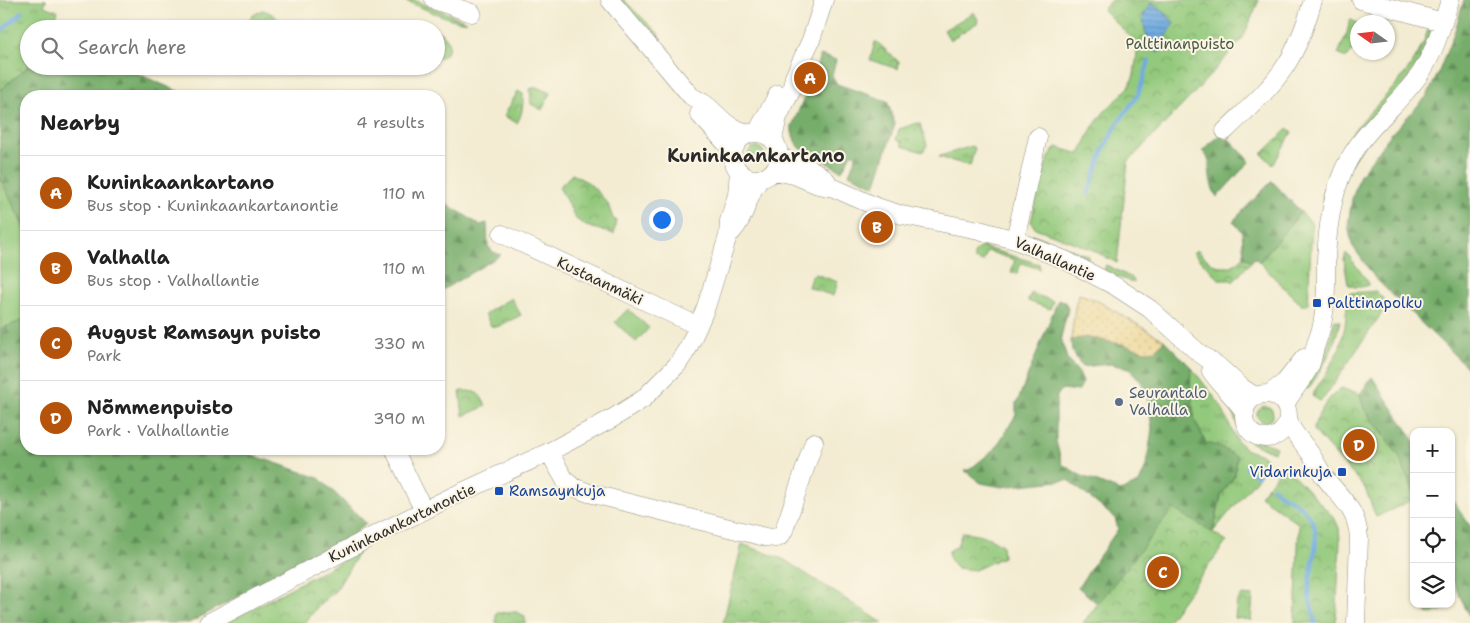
<!DOCTYPE html>
<html lang="en">
<head>
<meta charset="utf-8">
<style>
	body { margin:0; font-family:"Shantell Sans",sans-serif; background:#f2f2f2; color:#222 }
	.controls { position:absolute; right:15px; bottom:15px; display:grid; overflow:hidden; border-radius:10px; box-shadow:0 1px 4px #0004 }
	.controls button { width:45px; height:45px; display:grid; place-items:center; padding:0; border:0; border-bottom:1px solid #e0e0e0; background:#fff; color:#222; font:25px sans-serif }
	.compass { position:absolute; left:1350px; top:15px; width:45px; height:45px; border-radius:50%; background:#fff; box-shadow:0 1px 4px #0004; rotate:284deg }
	.you { position:absolute; left:661px; top:219px; width:18px; height:18px; margin:-12px; border:4px solid #fff; border-radius:50%; background:#1a73e8; box-shadow:0 0 0 8px #1a73e833 }
	.badge { display:grid; place-items:center; width:32px; height:32px; border-radius:50%; background:#b45309; color:#fff; font-size:16px; font-weight:700 }
	.pin { position:absolute; translate:-50% -50%; border:2px solid #fff; box-shadow:0 1px 5px #0006 }
	.list { margin:0; padding:0; list-style:none }
	h2 { display:flex; justify-content:space-between; align-items:center; height:65px; margin:0; padding:0 20px; font-size:21px }
	h2 small { font-size:16px; font-weight:400; color:#767676 }
	.list li { display:grid; grid-template-columns:32px 1fr auto; gap:15px; align-items:center; box-sizing:border-box; height:75px; padding:0 20px; border-top:1px solid #e0e0e0 }
	.list b { display:block; font-size:19px; white-space:nowrap }
	.list p { margin:0; font-size:16px; white-space:nowrap; color:#767676 }
	.list em { font-size:16px; font-style:normal; color:#767676 }
	.icon { flex:none; width:28px; height:28px; fill:none; stroke:currentColor; stroke-width:2; stroke-linecap:round; stroke-linejoin:round }
	.map { position:relative; flex:none; width:1470px; height:623px; overflow:hidden }
	.search { position:absolute; background:#fff; box-shadow:0 1px 4px #0004; left:20px; top:20px; width:425px; height:55px; display:flex; align-items:center; gap:12px; box-sizing:border-box; padding:0 18px; border-radius:28px; color:#767676; font-size:19px }
	.panel { position:absolute; background:#fff; box-shadow:0 1px 4px #0004; left:20px; top:90px; width:425px; height:365px; border-radius:20px }
	.map>svg:first-child { display:block }
</style>
</head>
<body>
<div class="map">
<svg width="1470" height="623" viewBox="0 0 1470 623">
	<defs>
		<pattern id="grass-tufts" width="24" height="20" patternUnits="userSpaceOnUse" patternTransform="scale(1.25)"><rect width="24" height="20" fill="#93c97b"/><path d="M3 7l-1-3M5 7V3M7 7l1-3M15 17l-1-3M17 17v-4M19 17l1-3" fill="none" stroke="#78a365"/></pattern>
		<pattern id="forest-firs" width="22" height="20" patternUnits="userSpaceOnUse" patternTransform="scale(1.25)"><rect width="22" height="20" fill="#76ad6b"/><path d="M5 1l3.5 6h-7zM16 11l3.5 6h-7z" fill="#618d58"/></pattern>
		<pattern id="sand-dots" width="8" height="8" patternUnits="userSpaceOnUse" patternTransform="scale(1.25)"><rect width="8" height="8" fill="#eeda9e"/><path d="M2 2h.1M6 6h.1" fill="none" stroke="#cb8" stroke-width="1.8" stroke-linecap="round"/></pattern>
		<pattern id="park-crowns" width="20" height="18" patternUnits="userSpaceOnUse" patternTransform="scale(1.25)"><rect width="20" height="18" fill="#93c97b"/><path d="M2 6a3 3 0 1 1 6 0M12 15a3 3 0 1 1 6 0" fill="none" stroke="#78a365"/></pattern>
		<pattern id="water-rules" width="6" height="5" patternUnits="userSpaceOnUse" patternTransform="scale(1.25)"><rect width="6" height="5" fill="#70abe1"/><path d="M0 2.5h6" fill="none" stroke="#5c8bb7"/></pattern>
	</defs>
	<rect width="100%" height="100%" fill="#fcf5e5"/>
	<filter id="ink" filterUnits="userSpaceOnUse"><feTurbulence type="fractalNoise" baseFrequency=".02" numOctaves="2"/><feDisplacementMap in="SourceGraphic" scale="10" xChannelSelector="R" yChannelSelector="G"/><feConvolveMatrix kernelMatrix="1 2 1 2 8 2 1 2 1" color-interpolation-filters="sRGB"/></filter>
	<filter id="wash" filterUnits="userSpaceOnUse"><feTurbulence type="fractalNoise" baseFrequency=".0096" numOctaves="4" result="noise"/><feDisplacementMap in="SourceGraphic" scale="20" xChannelSelector="R" yChannelSelector="G"/><feGaussianBlur stdDeviation="1.12" result="paint"/><feColorMatrix in="noise" values="0 0 0 0 0 0 0 0 0 0 0 0 0 0 0 0 0 1.4 0 .05"/><feComposite in="paint" operator="in"/></filter>
	<g filter="url(#wash)">
		<rect width="100%" height="100%" fill="#f3ecd2"/>
		<path fill="url(#grass-tufts)" stroke="#5f7a53" d="M0 0H46L44 6 58 11 52 29H29V66L0 90Z
			M403 0H414L467 21C456 24 416 5 403 0Z
			M618 0H624L638 14 658 33 659 37 657 38 633 19Z
			M1428 30 1432 31 1420 61 1326 201 1322 200C1326 175 1340 147 1356 128 1384 95 1414 74 1428 30Z
			M972 146 975 148 970 166 939 157 940 156Z
			M748 155a8 8 0 1 1 16 0a8 8 0 1 1-16 0Z
			M848 181 878 194 905 203 903 209 849 188 847 184Z
			M1301 212 1312 223 1308 305H1301L1259 262Z
			M1032 234 1089 256 1087 261 1032 240 1030 238Z
			M983 247 1039 264 1040 269 1021 263 1017 274 1011 272 1015 260 987 251 983 262 974 259C973 253 977 248 983 247Z
			M1346 253 1349 256 1368 282V285C1362 288 1353 288 1348 284L1344 260Z
			M1106 265 1132 278 1134 281V283L1115 276 1104 270Z
			M1376 291 1388 304 1324 398 1321 401 1318 400 1312 396 1313 393 1326 374 1340 347 1345 326 1348 295 1349 293Z
			M1335 320 1340 321C1335 347 1323 368 1308 389L1305 387 1328 346Z
			M1191 367 1221 406 1237 441 1247 450 1263 455 1267 460 1264 470 1213 532 1221 495 1235 475 1221 447 1206 443 1195 421 1190 388Z
			M1257 414a8 8 0 1 1 16 0a8 8 0 1 1-16 0Z
			M1235 407 1243 431 1248 435 1254 439 1276 447 1274 452C1262 447 1247 444 1240 432 1236 425 1235 417 1231 410Z"/>
		<path fill="url(#forest-firs)" stroke="#506c4b" d="M1464 0H1470V370L1375 278 1352 245 1348 225 1352 199 1360 175 1391 134 1427 96 1438 74 1455 30Z
			M820 55 836 60 832 75 837 84 887 101 895 124 875 186 849 174 856 156 855 154H851L842 171 800 148 795 141 792 132V126L814 75Z
			M29 66H120L189 96H26V232L0 178V90Z
			M1220 134 1226 140 1228 138 1250 161 1217 197C1213 190 1211 185 1210 177 1208 165 1213 161 1202 151Z
			M1272 181 1301 212 1259 262 1255 258 1252 261 1244 257 1242 232 1233 221Z
			M439 199 480 225 487 223 488 246 493 252 501 255 439 292Z
			M1058 300 1065 302 1068 309 1061 337 1067 359 1079 373 1083 382 1079 391 1062 389 1057 396 1056 409V441L1062 464 1080 475 1120 491 1139 483 1147 464 1152 428 1147 394 1141 382 1129 368 1109 364 1082 367 1072 351 1071 340 1086 337 1122 344 1145 351 1156 350 1164 340 1191 367 1190 388 1195 421 1206 443 1221 447 1237 457 1235 475 1221 495 1213 532 1141 623H1083L1098 604 1078 587 1118 529 1115 518 1068 480 1002 487 981 483 964 470H969L995 449 1016 415V403L1018 400Z
			M26 319V449H235L319 478 366 523 348 539 189 623H0V329Z
			M1372 377 1414 440V494L1399 456 1364 409 1360 394Z
			M1451 497 1470 526V618L1451 577Z"/>
		<path fill="url(#sand-dots)" stroke="#8c8264" d="M1079 294 1096 300 1164 340 1156 350 1145 351 1122 344 1086 337 1071 340 1075 307Z"/>
		<path fill="url(#park-crowns)" stroke="#5f7a53" d="M1111 0H1259L1243 38 1196 91 1128 162 1117 263 1091 249 1035 228 1031 222C1037 197 1040 167 1056 147L1080 154 1092 128 1104 112 1129 87 1134 75 1137 54 1136 42 1103 10Z
			M262 10C271 12 276 16 281 23L265 24 247 21 252 16Z
			M974 12 978 20 977 23 950 40 944 30Z
			M1350 19 1357 23V45L1346 58 1338 54 1347 33Z
			M436 31C453 36 453 55 436 59Z
			M875 42H877L899 62 898 69 870 60Z
			M536 87 551 93 542 110 531 104 530 89Z
			M518 91 523 94C523 105 523 113 517 123L504 116Z
			M918 123 921 125 927 145 923 152 902 146V142L896 140 899 129Z
			M1288 128 1292 132 1273 165 1262 154Z
			M572 174 589 183 604 199 608 204 613 219 616 220 614 234 586 226 576 219 559 187Z
			M1197 250C1205 258 1218 271 1231 266 1236 264 1240 260 1244 257L1252 261 1233 282 1231 280H1220L1193 253Z
			M815 274 838 282 833 296 808 287 811 277Z
			M1031 293 1053 301 1050 309 1028 301Z
			M511 298 521 315 497 327 491 326 485 314Z
			M1342 388 1349 391 1356 392 1360 394 1364 409 1399 456 1414 494V499L1376 517 1365 488 1314 431C1313 419 1331 393 1342 388Z
			M460 391C476 391 479 391 486 406L463 416Z
			M1284 465 1335 519 1339 528 1340 540 1336 623H1295L1299 524 1260 496Z
			M1173 509 1227 541 1166 623H1083Z
			M962 532C977 533 989 536 1002 545L1003 557 975 570 956 568 949 557V551L957 546Z
			M742 544 783 559 883 623H723Z
			M359 552 336 590 318 606 305 623H225Z
			M1242 595 1253 596 1251 620 1235 618 1237 601Z
			M1423 604H1442L1443 610 1429 615 1423 608Z
			M516 612 525 616V623H496V613Z"/>
		<path fill="#93c97b" stroke="#5f7a53" d="M0 178 26 232V319L0 329Z
			M628 309 649 328 636 342 615 322Z"/>
		<path fill="url(#water-rules)" stroke="#4e6b86" d="M1151 3 1165 13 1174 23 1158 53 1147 43C1148 33 1141 23 1144 14 1146 10 1149 6 1151 3Z"/>
		<g fill="none" stroke-linecap="round" stroke-linejoin="round">
			<path stroke="#70abe1" stroke-width="4" d="M0 32 22 12
				M1088 194 1104 148 1118 123 1138 95 1149 61
				M1246 468 1258 476
				M1273 487C1279 495 1280 494 1288 498 1295 502 1304 509 1309 516 1325 535 1308 570 1309 593 1309 603 1315 613 1315 623"/>
		</g>
	</g>
	<g filter="url(#ink)">
		<g fill="none" stroke-linecap="round" stroke-linejoin="round">
			<defs>
				<path id="minor" d="M434 0 472 13
					M610 0 691 96C695 99 701 101 705 104 723 118 724 127 749 133
					M1361 0 1443 22
					M699 114 733 151
					M1225 131C1245 111 1268 92 1284 68 1298 48 1306 24 1313 0
					M757 132 778 94
					M733 156a23 23 0 1 1 46 0a23 23 0 1 1-46 0Z
					M773 139 778 117 791 91 794 77 811 40 824 0
					M779 157C796 162 814 168 827 181
					M774 171 794 175 818 185 834 188 877 207 902 215 979 230 1015 240 1065 260 1115 286 1150 309 1199 353 1218 366 1241 387 1256 397
					M732 232C744 219 746 203 754 188 756 185 759 182 761 178
					M502 234 698 326
					M1015 240 1038 137
					M1211 371C1221 386 1235 397 1245 413
					M1269 394 1285 382 1304 358
					M1244 416a22 22 0 1 1 44 0a22 22 0 1 1-44 0Z
					M1285 405C1292 391 1303 380 1310 366 1313 360 1313 352 1316 344 1319 336 1322 328 1323 319 1327 300 1326 281 1326 262 1327 231 1331 198 1344 169 1362 130 1396 108 1420 74 1435 52 1442 25 1450 0
					M1288 418C1292 432 1296 434 1304 445 1312 454 1317 465 1323 475 1340 498 1357 508 1359 538L1356 623
					M394 449 424 511
					M549 452 565 480 573 487 589 493 765 537C776 538 779 541 784 530L814 442
					M208 623 367 539 445 500 549 452 613 418 643 399 677 365 688 348 698 326 706 307 728 236 729 221 737 195 739 171"/>
			</defs>
			<use href="#minor" stroke="#8f8c7e" stroke-width="19"/>
			<use href="#minor" stroke="#fff" stroke-width="18"/>
		</g>
	</g>
	<g fill="#1a4fb4" stroke="#fcf5e5" stroke-width="2">
		<rect x="1312" y="298" width="10" height="10" rx="2.5"/>
		<rect x="1337" y="467" width="10" height="10" rx="2.5"/>
		<rect x="494" y="486" width="10" height="10" rx="2.5"/>
	</g>
	<circle fill="#5c6f8a" stroke="#fcf5e5" stroke-width="2" cx="1119" cy="402" r="5"/>
	<g text-anchor="middle" dominant-baseline="central" stroke-width="4" stroke-linejoin="round" paint-order="stroke">
		<g font-size="15" fill="#4a5a43" stroke="#fcf5e5">
			<text x="1180" y="44">Palttinanpuisto</text>
		</g>
		<g font-size="15" fill="#2b2b2b" stroke="#fcf5e5">
			<text transform="translate(1055 259) rotate(24)">Valhallantie</text>
			<text transform="translate(600 281) rotate(25)">Kustaanmäki</text>
			<text transform="translate(402 523) rotate(-26)">Kuninkaankartanontie</text>
		</g>
		<g font-size="15" fill="#164399" stroke="#fcf5e5" text-anchor="start">
			<text x="1327" y="303">Palttinapolku</text>
			<text x="1332" y="472" text-anchor="end">Vidarinkuja</text>
			<text x="509" y="491">Ramsaynkuja</text>
		</g>
		<g font-size="15" fill="#4e5e75" stroke="#fcf5e5" text-anchor="start">
			<text x="1129" y="393">Seurantalo<tspan x="1129" dy="17">Valhalla</tspan></text>
		</g>
		<g font-size="18" font-weight="bold" fill="#2b2b2b" stroke="#fcf5e5">
			<text x="756" y="156">Kuninkaankartano</text>
		</g>
	</g>
</svg>
<div class="controls">
<button>+</button>
<button>−</button>
<button><svg class="icon" aria-label="locate" viewBox="0 0 24 24"><circle cx="12" cy="12" r="6"/><path d="M12 2v4M12 18v4M2 12h4M18 12h4"/></svg></button>
<button><svg class="icon" aria-label="layers" viewBox="0 0 24 24"><path d="M12 4l9 5-9 5-9-5zM3 14l9 5 9-5"/></svg></button>
</div>
<svg class="compass" viewBox="-18 -18 36 36"><path d="M0-13l5 13h-10z" fill="#e53935"/><path d="M0 13l5-13h-10z" fill="#767676"/></svg>
<div class="you"></div>
<div class="pin badge" style="left:810px;top:78px">A</div>
<div class="pin badge" style="left:877px;top:227px">B</div>
<div class="pin badge" style="left:1163px;top:572px">C</div>
<div class="pin badge" style="left:1359px;top:445px">D</div>
<div class="search"><svg class="icon" aria-label="search" viewBox="0 0 24 24"><circle cx="10" cy="10" r="6"/><path d="M15 15l6 6"/></svg>Search here</div>
<section class="panel">
<h2>Nearby<small>4 results</small></h2>
<ul class="list">
<li><span class="badge">A</span><div><b>Kuninkaankartano</b><p>Bus stop · Kuninkaankartanontie</p></div><em>110 m</em></li>
<li><span class="badge">B</span><div><b>Valhalla</b><p>Bus stop · Valhallantie</p></div><em>110 m</em></li>
<li><span class="badge">C</span><div><b>August Ramsayn puisto</b><p>Park</p></div><em>330 m</em></li>
<li><span class="badge">D</span><div><b>Nõmmenpuisto</b><p>Park · Valhallantie</p></div><em>390 m</em></li>
</ul>
</section>
</div>
</body>
</html>
